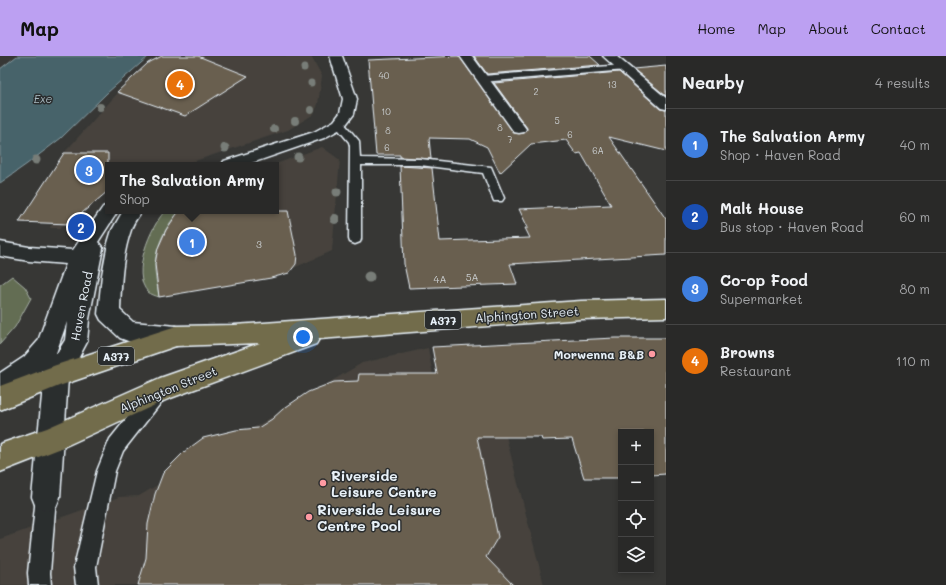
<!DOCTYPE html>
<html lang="en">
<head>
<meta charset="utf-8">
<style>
	body { margin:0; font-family:Mali,sans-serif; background:#353534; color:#f1f3f6 }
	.controls { position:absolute; right:12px; bottom:12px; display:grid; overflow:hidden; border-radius:0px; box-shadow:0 2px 6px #0003 }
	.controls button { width:36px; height:36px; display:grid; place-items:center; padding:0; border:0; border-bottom:1px solid #454545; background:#292928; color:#f1f3f6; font:20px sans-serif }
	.you { position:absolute; left:303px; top:281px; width:14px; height:14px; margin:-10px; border:3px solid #fff; border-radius:50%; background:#1a73e8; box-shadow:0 0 0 6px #1a73e833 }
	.badge { display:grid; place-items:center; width:26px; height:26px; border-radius:50%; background:#bca0f2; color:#fff; font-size:13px; font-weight:700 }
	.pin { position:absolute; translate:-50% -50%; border:2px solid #fff; box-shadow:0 1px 4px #0006 }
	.popup { position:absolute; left:105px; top:106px; width:174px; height:52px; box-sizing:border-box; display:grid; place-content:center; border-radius:0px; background:#292928; filter:drop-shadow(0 1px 3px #0005); font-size:13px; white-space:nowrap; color:#a5a6a8 }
	.popup b { font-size:15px; color:#f1f3f6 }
	.popup::after { content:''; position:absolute; left:50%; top:100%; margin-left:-8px; border:8px solid transparent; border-top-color:#292928 }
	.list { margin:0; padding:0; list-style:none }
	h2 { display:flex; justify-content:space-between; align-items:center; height:52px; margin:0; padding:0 16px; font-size:17px }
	h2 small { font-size:13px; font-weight:400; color:#a5a6a8 }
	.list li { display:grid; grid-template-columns:26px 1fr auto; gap:12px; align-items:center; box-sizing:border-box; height:72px; padding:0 16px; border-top:1px solid #454545 }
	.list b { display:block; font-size:15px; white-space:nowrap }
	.list p { margin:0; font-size:13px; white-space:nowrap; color:#a5a6a8 }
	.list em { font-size:13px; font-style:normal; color:#a5a6a8 }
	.icon { flex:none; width:22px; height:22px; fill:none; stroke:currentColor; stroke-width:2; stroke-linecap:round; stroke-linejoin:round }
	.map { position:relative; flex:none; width:666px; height:529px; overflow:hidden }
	header { display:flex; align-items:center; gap:24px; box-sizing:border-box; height:56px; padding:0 20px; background:#bca0f2; color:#111 }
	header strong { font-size:19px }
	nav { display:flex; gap:22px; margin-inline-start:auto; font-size:14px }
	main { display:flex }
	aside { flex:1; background:#292928 }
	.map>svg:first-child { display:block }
</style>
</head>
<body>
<header>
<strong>Map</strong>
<nav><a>Home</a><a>Map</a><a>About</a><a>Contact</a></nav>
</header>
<main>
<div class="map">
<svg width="666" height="529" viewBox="0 0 666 529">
	<rect width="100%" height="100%" fill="#373735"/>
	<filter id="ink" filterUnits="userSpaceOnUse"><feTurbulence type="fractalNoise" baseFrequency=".025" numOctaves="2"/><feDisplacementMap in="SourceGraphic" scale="8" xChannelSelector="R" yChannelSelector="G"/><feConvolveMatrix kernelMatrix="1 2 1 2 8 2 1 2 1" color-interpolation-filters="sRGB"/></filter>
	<g filter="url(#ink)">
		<path fill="#46433d" d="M162 0H311L322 20 318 48 314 58 288 74 183 109H108L70 167 63 169 61 172H50L52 167 19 166 64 97 132 21 148 7Z
			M322 91 340 104 332 195 271 222 159 241 156 203 163 180 177 158 180 155H276V109H273Z
			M428 292 439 352 498 349 544 529H0V483L119 441 139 440 362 307Z"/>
		<path fill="#646d53" stroke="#a6afa6" d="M165 155H180C167 167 156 190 155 207 154 218 158 231 159 241 156 240 150 238 148 236 130 218 151 170 165 155Z
			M12 220 25 231 31 242 15 271 0 288V229Z"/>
		<path fill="#47646b" stroke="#879ca3" d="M17 0H149L107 37 61 82 27 108 0 127V13Z"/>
		<path fill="#695e50" stroke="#e8f1f8" d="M162 0H198L248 20 185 60 117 36 148 7Z
			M459 0 514 77H524L527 72 494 27 619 16 660 53 666 54V95L609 81 666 163V199L510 208 517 228 409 232 404 208 400 110 432 112 440 185 530 182 525 172H528L519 153 611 149 581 97 576 98 566 84 531 88 500 117 487 91 470 83 429 82 431 103 400 101V99H376L368 4Z
			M474 0H590L600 9 487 18Z
			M666 10V40L633 13Z
			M64 97H108V135L69 168 19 166Z
			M179 155H288L297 199 296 208 289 217 271 222 159 241 155 208 158 192 166 174Z
			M615 282H666V418L651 419V376H621V422H584L572 383 542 384 541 381H477L498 481 486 501 513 529H138L146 502 148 468 155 438 163 417 184 396 203 382 236 374 258 372 272 363 283 353 308 336 334 326 358 325 359 318H437L432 291Z"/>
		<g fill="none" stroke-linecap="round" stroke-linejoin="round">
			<defs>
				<path id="lane" d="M623 9 627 12 626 14 482 26 478 23 482 20Z
					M339 65 343 66 359 85 360 102 420 103 491 111 504 142 502 145H494L483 117 420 109H361V183L360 186 355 188 350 186 349 183 350 90 349 86 334 68Z
					M157 330 163 332 165 338 163 344 123 395 115 415 96 511 98 529H76L74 511 97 415 110 383 151 332Z
					M46 431 53 434 56 441 50 517 51 529H29L28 517 36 441 39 434Z"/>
				<path id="street" d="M330 0H342L357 43 354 58 344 71 324 82 246 109H222L224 105 314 76 334 65 340 57 343 43Z
					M460 0H472L526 73 524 76 519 77 514 76Z
					M603 0H616L666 42V53L661 52Z
					M108 149V155H118L98 186 103 192 89 263 87 286 68 322 60 441 56 451 46 455 36 451 32 441 44 320 42 314 9 339 0 343V317L24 301 38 285 66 208 29 205 0 200V186L29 191 73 194 103 151ZM67 266 65 284 57 297H56Z
					M123 155H142C138 161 133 166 131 174 122 199 121 228 120 254L133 266 176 270 184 273 187 280 184 287 176 290 128 285 120 282 101 264 98 258 102 219 108 187 112 174Z"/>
				<path id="highway" d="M666 243V261L581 263 319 283 316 288 168 343 59 393 0 416V388L47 372 160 322 260 287 176 290 59 330 0 354V330L56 309 176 270 234 269 581 245Z"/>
			</defs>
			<use href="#lane" stroke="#e8f1f8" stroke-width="3"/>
			<use href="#street" stroke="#e8f1f8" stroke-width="3"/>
			<use href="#highway" stroke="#e8f1f8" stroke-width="3"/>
			<use href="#lane" fill="#2a2d2e" fill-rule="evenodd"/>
			<use href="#street" fill="#2a2d2e" fill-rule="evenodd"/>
			<use href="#highway" fill="#726c4b" fill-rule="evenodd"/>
		</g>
		<g fill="#787d78">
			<circle cx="304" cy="12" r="3.5"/>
			<circle cx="311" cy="27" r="3.5"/>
			<circle cx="100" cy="51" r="4"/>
			<circle cx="311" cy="54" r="4"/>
			<circle cx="295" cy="65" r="4"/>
			<circle cx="274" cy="73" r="4"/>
			<circle cx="225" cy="92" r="4.5"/>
			<circle cx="298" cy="101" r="4.5"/>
			<circle cx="36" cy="104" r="4.5"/>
			<circle cx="337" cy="136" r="4.5"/>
			<circle cx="335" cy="163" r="5"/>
			<circle cx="369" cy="221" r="5.5"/>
		</g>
	</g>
	<g fill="#ff9aa2" stroke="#2a2d2e" stroke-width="1.5">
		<circle cx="652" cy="298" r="4"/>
		<circle cx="323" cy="427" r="4"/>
		<circle cx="309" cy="461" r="4"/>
	</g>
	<g text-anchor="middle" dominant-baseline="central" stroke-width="3" stroke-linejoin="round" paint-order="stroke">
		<g font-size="9" fill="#c8ccce">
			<text x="384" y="19">40</text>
			<text x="612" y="28">13</text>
			<text x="536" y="35">2</text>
			<text x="386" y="55">10</text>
			<text x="557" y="64">5</text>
			<text x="500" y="71">8</text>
			<text x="388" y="74">8</text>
			<text x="570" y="78">6</text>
			<text x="510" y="83">7</text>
			<text x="387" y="91">6</text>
			<text x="598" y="94">6A</text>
		</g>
		<g font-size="10" fill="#c8ccce">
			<text x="259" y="188">3</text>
			<text x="472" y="221">5A</text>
			<text x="440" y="223">4A</text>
		</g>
		<g font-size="11" font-style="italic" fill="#a8b9c0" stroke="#2a2d2e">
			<text x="43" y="42">Exe</text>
		</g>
		<g fill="#2a2d2e" stroke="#afb6bb" stroke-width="1">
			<rect x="425" y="255" width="36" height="18" rx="3"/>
			<rect x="98" y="291" width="36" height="18" rx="3"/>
		</g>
		<g font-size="11" font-weight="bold" fill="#e8f1f8">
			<text x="443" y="264">A377</text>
			<text x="116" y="300">A377</text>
		</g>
		<g font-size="12" fill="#e8f1f8" stroke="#2a2d2e">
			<text transform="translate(81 250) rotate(-79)">Haven Road</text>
			<text transform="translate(527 258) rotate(-4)">Alphington Street</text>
			<text transform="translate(168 333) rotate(-22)">Alphington Street</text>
		</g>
		<g font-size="12" font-weight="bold" fill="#e8f1f8" stroke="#2a2d2e" text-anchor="end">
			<text x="644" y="298">Morwenna B&amp;B</text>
		</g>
		<g font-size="14" font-weight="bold" fill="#e8f1f8" stroke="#2a2d2e" text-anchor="start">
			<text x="331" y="419">Riverside<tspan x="331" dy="16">Leisure Centre</tspan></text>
			<text x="317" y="453">Riverside Leisure<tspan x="317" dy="16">Centre Pool</tspan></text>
		</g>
	</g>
</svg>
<div class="controls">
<button>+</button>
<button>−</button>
<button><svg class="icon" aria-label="locate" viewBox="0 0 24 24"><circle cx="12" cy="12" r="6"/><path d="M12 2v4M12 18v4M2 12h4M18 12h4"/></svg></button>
<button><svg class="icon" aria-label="layers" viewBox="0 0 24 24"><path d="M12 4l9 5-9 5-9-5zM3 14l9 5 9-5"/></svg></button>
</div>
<div class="you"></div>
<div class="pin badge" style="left:192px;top:186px;background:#3f7fe0">1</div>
<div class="popup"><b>The Salvation Army</b>Shop</div>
<div class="pin badge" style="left:81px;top:171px;background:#1a4fb4">2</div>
<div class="pin badge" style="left:89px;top:114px;background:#3f7fe0">3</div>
<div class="pin badge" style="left:180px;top:28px;background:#e8710a">4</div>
</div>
<aside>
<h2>Nearby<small>4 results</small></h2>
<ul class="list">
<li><span class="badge" style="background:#3f7fe0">1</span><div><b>The Salvation Army</b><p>Shop · Haven Road</p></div><em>40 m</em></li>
<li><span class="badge" style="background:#1a4fb4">2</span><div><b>Malt House</b><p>Bus stop · Haven Road</p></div><em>60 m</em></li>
<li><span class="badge" style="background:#3f7fe0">3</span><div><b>Co-op Food</b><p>Supermarket</p></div><em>80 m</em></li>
<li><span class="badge" style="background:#e8710a">4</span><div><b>Browns</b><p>Restaurant</p></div><em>110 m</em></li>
</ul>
</aside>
</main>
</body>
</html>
